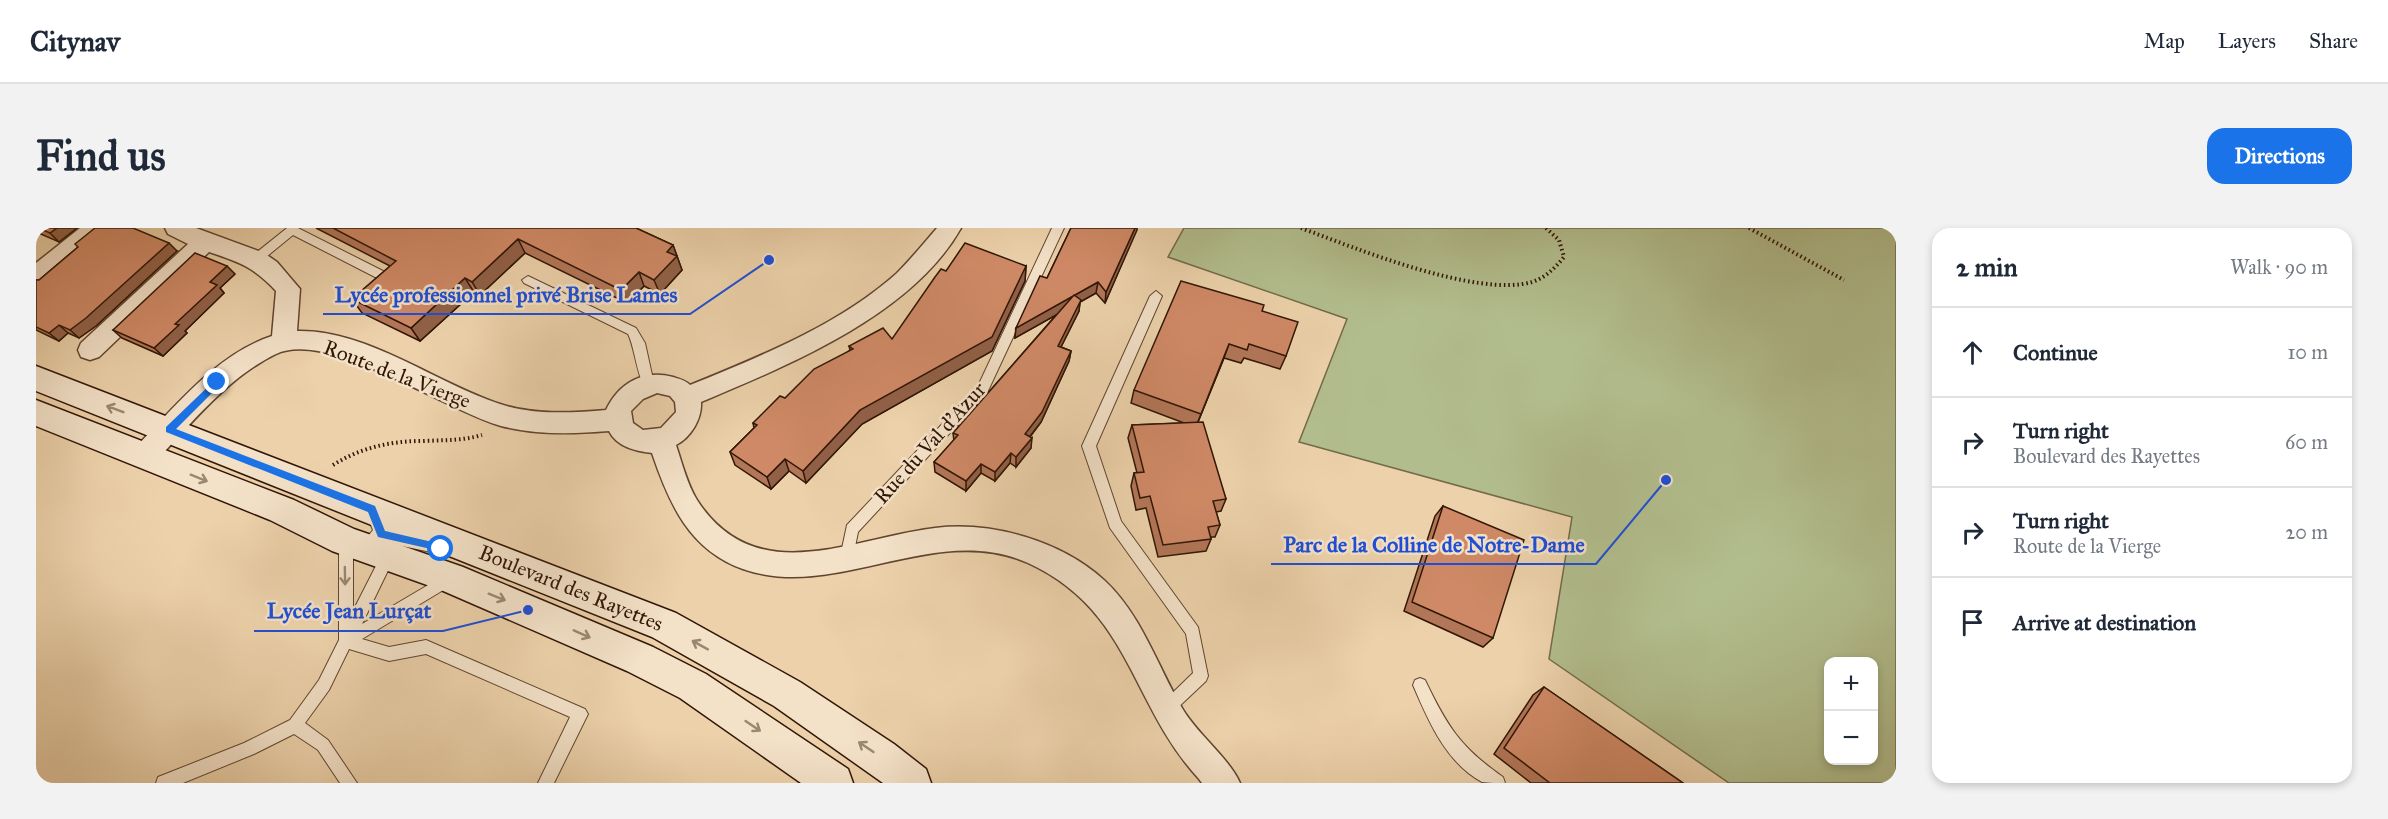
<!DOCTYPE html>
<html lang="en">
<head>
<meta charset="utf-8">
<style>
	body { margin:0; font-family:"IM FELL Great Primer",serif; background:#f2f2f3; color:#1f2937 }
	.controls { position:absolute; right:18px; bottom:18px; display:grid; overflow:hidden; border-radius:12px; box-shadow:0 3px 9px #0003 }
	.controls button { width:54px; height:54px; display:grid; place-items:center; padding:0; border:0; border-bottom:2px solid #e0e1e3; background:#fff; color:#1f2937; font:30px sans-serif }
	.stop { position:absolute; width:18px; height:18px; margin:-14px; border:4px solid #1a73e8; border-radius:50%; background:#fff }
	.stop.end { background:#1a73e8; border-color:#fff; box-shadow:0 2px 6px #0008 }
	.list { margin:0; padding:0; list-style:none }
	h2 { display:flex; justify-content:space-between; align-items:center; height:78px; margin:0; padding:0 24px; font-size:26px }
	h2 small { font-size:20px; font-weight:400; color:#747a83 }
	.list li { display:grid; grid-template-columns:39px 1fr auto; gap:18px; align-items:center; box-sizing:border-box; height:90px; padding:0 24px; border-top:2px solid #e0e1e3 }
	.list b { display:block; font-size:22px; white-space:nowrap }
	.list p { margin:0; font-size:20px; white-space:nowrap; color:#747a83 }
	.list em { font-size:20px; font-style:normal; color:#747a83 }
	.icon { flex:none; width:33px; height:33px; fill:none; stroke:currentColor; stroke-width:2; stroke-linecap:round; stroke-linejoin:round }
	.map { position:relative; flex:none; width:1860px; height:555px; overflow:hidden; border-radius:18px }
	header { display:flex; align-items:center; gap:36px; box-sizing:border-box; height:84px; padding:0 30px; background:#fff; border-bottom:2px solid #e0e1e3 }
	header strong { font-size:28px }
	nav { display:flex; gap:33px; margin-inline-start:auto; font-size:21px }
	.intro { display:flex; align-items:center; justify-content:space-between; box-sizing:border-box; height:144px; padding:0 36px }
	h1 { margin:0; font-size:42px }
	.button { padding:15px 27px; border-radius:18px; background:#1a73e8; color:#fff; font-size:21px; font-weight:700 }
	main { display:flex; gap:36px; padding:0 36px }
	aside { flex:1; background:#fff; border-radius:18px; box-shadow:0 3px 9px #0003 }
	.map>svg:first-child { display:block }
</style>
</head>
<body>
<header>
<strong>Citynav</strong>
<nav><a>Map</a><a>Layers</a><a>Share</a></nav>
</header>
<div class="intro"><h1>Find us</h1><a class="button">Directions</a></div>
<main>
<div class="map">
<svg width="1860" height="555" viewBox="0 0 1860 555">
	<rect width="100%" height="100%" fill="#ecd1aa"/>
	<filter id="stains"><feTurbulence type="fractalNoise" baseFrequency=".00333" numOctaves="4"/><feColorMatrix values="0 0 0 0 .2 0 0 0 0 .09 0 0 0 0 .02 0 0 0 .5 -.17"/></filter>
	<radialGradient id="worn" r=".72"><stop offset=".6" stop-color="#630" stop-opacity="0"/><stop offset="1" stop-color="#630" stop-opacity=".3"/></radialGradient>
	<path fill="#b2bd8d" stroke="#726a4a" stroke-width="1.5" fill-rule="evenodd" d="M1148 0H1860V555H1693L1513 431 1536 289 1263 214 1311 91 1132 29ZM1792 434H1838V532H1792Z"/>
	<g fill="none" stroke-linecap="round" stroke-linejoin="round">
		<defs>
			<path id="service" d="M251 0H262L347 43 349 46 347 49H339L257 7 224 34H216L214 31 216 28Z
				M1016 0H1028L951 165 822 304 816 334 811 336 806 334 804 330 811 297 942 158Z
				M492 48 600 100 609 115 618 156 616 160 612 161C602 157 599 119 592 106L488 55 486 52Z
				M1120 63 1126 68 1060 218 1085 293 1162 399 1172 448 1170 453 1135 486 1130 488 1125 486 1122 481 1125 476 1157 445 1150 406 1074 300 1046 218 1114 68Z
				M336 277 341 279 351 303 395 312 400 314 402 318 400 322 395 324 356 316 360 326 326 396 409 347 414 345 419 347 421 351 419 355 326 411 353 419 390 412 549 481 552 486 518 555H502L534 489 390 426 353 433 313 421 293 462 269 495 292 512 321 555H304L282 522 258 506 218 526 147 555H120L122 549 208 515 254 492 283 452 303 412V312L305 308 310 306 315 308 317 312V383L346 326 341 313 335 311 333 307 337 302 329 283 331 279Z
				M1384 450 1389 452C1411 498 1424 519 1467 549L1469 555C1462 555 1452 555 1446 554 1410 535 1392 492 1377 457L1379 452Z"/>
			<path id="minor" d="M44 0H70L67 6 8 54 0 57V35Z
				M129 0H160L228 25 241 34 264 61 261 103C330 101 400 155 464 176 497 187 535 185 570 182 583 155 607 141 637 149 644 151 649 152 654 157 725 128 803 97 861 45 875 31 888 15 901 0H925C876 87 753 137 665 174 666 191 655 209 640 217 646 235 651 256 661 272 720 363 815 310 899 300 956 293 1025 313 1068 352 1105 386 1121 437 1146 480 1161 506 1193 530 1204 555H1166L1163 551C1094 476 1095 382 992 335 898 293 801 374 707 341 653 322 633 275 616 225 600 223 581 219 573 203 537 206 500 207 465 198 410 183 292 101 240 126 192 149 154 197 118 235L109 238 100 235 96 227 100 219C139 179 181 126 236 108L240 63C218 39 203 34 173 24L63 129 54 132 45 129 42 122 45 115 152 16 132 6ZM621 165 634 168 639 174 640 184 625 200 607 202 597 195 595 183 607 171Z"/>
			<path id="secondary" d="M0 138 640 385 764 454 858 516 890 541 895 555H847L738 478 616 409 0 163Z
				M0 172 258 272 318 301 427 339 617 419 670 446 812 541 817 555H765L644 470 591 443 405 362 296 323 234 292 0 198Z"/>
		</defs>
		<use href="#service" stroke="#60452f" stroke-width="2"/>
		<use href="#minor" stroke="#60452f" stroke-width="3"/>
		<use href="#secondary" stroke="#311606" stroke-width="3"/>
		<path stroke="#311606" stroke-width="4" stroke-dasharray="1.5 3" stroke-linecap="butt" d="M1265 0C1319 20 1441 70 1496 54 1509 50 1519 40 1528 29L1523 12 1510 0
			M1713 0 1808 52
			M297 237C324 220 354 213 386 213 407 212 426 213 446 207"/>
		<use href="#service" fill="#f3e1c8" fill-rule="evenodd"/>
		<use href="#minor" fill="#f3e1c8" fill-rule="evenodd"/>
		<use href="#secondary" fill="#f3e1c8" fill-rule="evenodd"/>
	</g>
	<path fill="#b27658" stroke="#311606" stroke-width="1.5" d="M0 0H41L23 14 0 4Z
		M280 0H600L637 17 646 42 624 66 608 58 591 75 489 25 444 67 438 64 384 113 326 85 316 71 354 38Z
		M1035 0H1101L1069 75 1060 65 1044 74 1043 83 1025 119 1035 123 1033 133 1005 194 994 209 995 220 980 239 974 235 959 253 945 245 930 263 899 244 898 234 918 213 917 205 1020 87 979 110 980 100 1011 50Z
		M42 19 141 23 60 98 43 110 32 105 23 113 0 102V52H3Z
		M990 38 989 53 956 123 826 196 770 255 753 243 735 261 699 237 694 224 718 200 717 195 814 122 813 118 856 111Z
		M199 46 184 60 188 65 149 103 151 105 127 128 86 110 77 102Z
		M1226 83 1250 128 1244 141 1208 130 1205 135 1188 130 1162 194 1190 271 1185 283 1180 284 1184 297 1179 309H1175V311L1170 323 1122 329 1110 280 1100 282 1095 258 1098 245H1101L1092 210 1096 197 1148 195 1095 175 1098 162Z
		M1407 278 1457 410 1447 419 1368 383 1399 288Z
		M1508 459 1647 555H1495L1458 526 1497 467Z"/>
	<path fill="#916047" stroke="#311606" stroke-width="1.5" d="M21 0H41L23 14 14 5Z
		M1099 0H1101V2L1069 75 1070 64Z
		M482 11 489 25 444 67 436 54Z
		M133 15 141 23 60 98 43 110 34 102Z
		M637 17 646 42 624 66 618 52 631 24Z
		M191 38 199 46 184 60 188 65 149 103 151 105 127 128 118 120 174 54Z
		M990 38 989 53 956 123 826 196 770 255 767 243 824 182Z
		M603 44 608 58 591 75 585 62Z
		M429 50 438 64 384 113 375 100Z
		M1062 54 1060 65 1044 74 1043 83 1020 129 1022 118 1043 74 979 110 980 100Z
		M23 97 32 105 23 113 13 105Z
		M1193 116 1188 130 1160 199 1165 186Z
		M1035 123 1033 133 1005 194 988 216 989 206Z
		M996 210 995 220 980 239V229Z
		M975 225 974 235 959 253V244Z
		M749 231 753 243 735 261 731 249Z
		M945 236V245L930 263V253Z"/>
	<path fill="#cf8966" stroke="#311606" stroke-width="1.5" d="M2 0H21L14 5Z
		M59 0H97L133 15 50 90 34 102 23 97 13 105 0 99V52H3L42 19 39 16Z
		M297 0H600L637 17 631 24 641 28 618 52 603 44 585 62 482 11 436 54 429 50 375 100 316 71 360 33Z
		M1035 0H1099L1070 64 1062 54 980 100 1004 48 1011 50Z
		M929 15 990 38 956 109 824 182 767 243 749 231 731 249 694 224 721 197 717 195 744 168 749 170 778 141 817 121 813 118 847 100 856 111 899 49 905 41 910 43Z
		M159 25 191 38 174 54 181 57 139 96 143 97 118 120 77 102Z
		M1145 53 1228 77 1226 83 1262 94 1250 128 1213 116 1211 122 1193 116 1165 186 1098 162Z
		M1038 67 1045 72 1022 118 1035 123 1006 184 989 206 996 210 980 229 975 225 959 244 945 236 930 253 898 234 922 207 917 205Z
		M1167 194 1190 271 1177 273 1184 297 1172 299 1175 311 1127 317 1114 268 1104 270 1098 245 1108 244 1096 197Z
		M1407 278 1488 312 1457 410 1376 374Z
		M1508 459 1647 555H1514L1468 520Z"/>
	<defs><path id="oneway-shaft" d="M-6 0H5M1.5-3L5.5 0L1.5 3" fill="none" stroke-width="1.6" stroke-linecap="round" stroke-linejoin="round" transform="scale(1.5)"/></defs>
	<g stroke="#9c8671">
		<use href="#oneway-shaft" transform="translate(79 181) rotate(-159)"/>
		<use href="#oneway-shaft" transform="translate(163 250) rotate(22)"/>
		<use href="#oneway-shaft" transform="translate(309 348) rotate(89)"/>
		<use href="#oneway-shaft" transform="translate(461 369) rotate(22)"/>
		<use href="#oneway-shaft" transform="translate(546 406) rotate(24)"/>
		<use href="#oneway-shaft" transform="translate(664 417) rotate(-151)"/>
		<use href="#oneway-shaft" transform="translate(717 498) rotate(34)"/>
		<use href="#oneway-shaft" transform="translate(830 519) rotate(-146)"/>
	</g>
	<path fill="#1a73e8" d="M181 150 185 151V156L140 201 339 278 349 303 405 316 408 318V324L342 309 332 284 130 204V199Z"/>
	<g text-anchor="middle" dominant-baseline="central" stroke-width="5" stroke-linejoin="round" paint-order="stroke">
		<g font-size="21" fill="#311606" stroke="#f3e1c8">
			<text transform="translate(361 146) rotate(21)">Route de la Vierge</text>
			<text transform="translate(894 215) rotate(-48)">Rue du Val d'Azur</text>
			<text transform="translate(535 360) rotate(22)">Boulevard des Rayettes</text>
		</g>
	</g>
	<path fill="none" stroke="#1d4ed8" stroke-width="2" d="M733 32L654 86H287M1630 252L1560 336H1235M492 382L407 403H218"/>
	<g fill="#1d4ed8" stroke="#f3e1c8" stroke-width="2">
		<circle cx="733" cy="32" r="6"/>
		<circle cx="1630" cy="252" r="6"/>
		<circle cx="492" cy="382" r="6"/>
	</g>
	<g font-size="22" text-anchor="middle" font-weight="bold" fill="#1d4ed8" stroke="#f3e1c8" stroke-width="5" stroke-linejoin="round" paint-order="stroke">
		<text x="470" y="74">Lycée professionnel privé Brise Lames</text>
		<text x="1398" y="324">Parc de la Colline de Notre-Dame</text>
		<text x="313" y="390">Lycée Jean Lurçat</text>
	</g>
	<rect width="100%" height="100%" filter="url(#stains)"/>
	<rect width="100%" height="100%" fill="url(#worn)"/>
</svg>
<div class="controls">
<button>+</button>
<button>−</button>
</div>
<div class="stop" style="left:405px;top:321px"></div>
<div class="stop end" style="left:181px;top:154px"></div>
</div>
<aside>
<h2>2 min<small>Walk · 90 m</small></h2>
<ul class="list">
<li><svg class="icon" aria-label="ahead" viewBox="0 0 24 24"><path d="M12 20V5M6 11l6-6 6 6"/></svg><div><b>Continue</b></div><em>10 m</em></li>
<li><svg class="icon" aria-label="right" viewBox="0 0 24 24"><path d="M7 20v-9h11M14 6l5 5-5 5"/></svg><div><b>Turn right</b><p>Boulevard des Rayettes</p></div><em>60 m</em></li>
<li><svg class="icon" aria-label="right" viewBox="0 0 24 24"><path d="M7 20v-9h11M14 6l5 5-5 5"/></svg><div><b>Turn right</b><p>Route de la Vierge</p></div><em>20 m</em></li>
<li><svg class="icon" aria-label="arrive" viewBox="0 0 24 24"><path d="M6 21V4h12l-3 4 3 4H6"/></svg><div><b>Arrive at destination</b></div></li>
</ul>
</aside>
</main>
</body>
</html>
